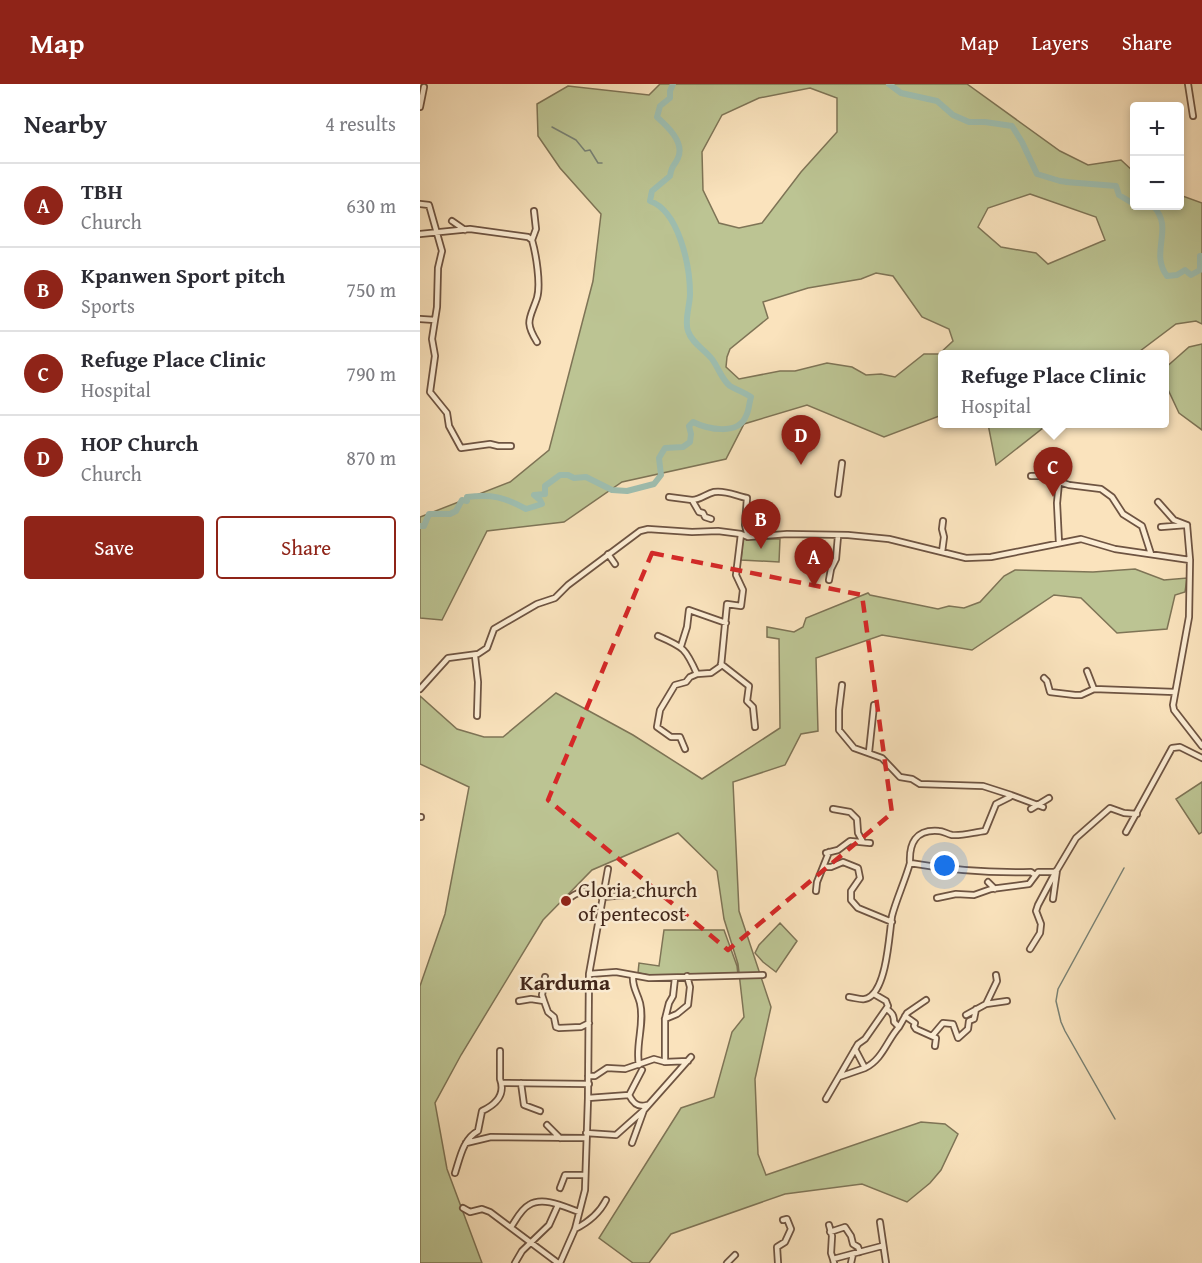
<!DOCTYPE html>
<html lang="en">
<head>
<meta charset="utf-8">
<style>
	body { margin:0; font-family:"Gentium Book Plus",serif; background:#f7f7f7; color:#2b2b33 }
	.controls { position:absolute; right:18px; top:18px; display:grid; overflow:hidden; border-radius:6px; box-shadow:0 3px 9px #0003 }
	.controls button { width:54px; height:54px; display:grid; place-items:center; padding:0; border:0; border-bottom:2px solid #e1e1e2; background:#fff; color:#2b2b33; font:30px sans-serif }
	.you { position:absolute; left:525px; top:782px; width:21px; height:21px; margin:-15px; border:4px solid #fff; border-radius:50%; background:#1a73e8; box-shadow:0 0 0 9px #1a73e833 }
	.badge { display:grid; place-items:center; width:39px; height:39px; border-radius:50%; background:#8f2418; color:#fff; font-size:20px; font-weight:700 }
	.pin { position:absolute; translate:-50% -50px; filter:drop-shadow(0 2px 3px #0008) }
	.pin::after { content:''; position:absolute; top:32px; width:21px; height:18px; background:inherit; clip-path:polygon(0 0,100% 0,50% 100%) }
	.popup { position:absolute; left:518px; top:266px; width:231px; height:78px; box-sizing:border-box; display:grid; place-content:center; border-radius:6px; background:#fff; filter:drop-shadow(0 2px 4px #0005); font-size:20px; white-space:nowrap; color:#7c7c81 }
	.popup b { font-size:22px; color:#2b2b33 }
	.popup::after { content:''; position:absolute; left:50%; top:100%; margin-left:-12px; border:12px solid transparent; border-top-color:#fff }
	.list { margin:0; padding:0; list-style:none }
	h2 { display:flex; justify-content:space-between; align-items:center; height:78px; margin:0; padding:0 24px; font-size:26px }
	h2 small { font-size:20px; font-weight:400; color:#7c7c81 }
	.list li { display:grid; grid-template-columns:39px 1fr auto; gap:18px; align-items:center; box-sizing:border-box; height:84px; padding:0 24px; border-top:2px solid #e1e1e2 }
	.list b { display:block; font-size:22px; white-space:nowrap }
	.list p { margin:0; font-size:20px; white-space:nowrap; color:#7c7c81 }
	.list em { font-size:20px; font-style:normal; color:#7c7c81 }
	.actions { display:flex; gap:12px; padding:18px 24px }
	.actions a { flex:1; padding:14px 0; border:2px solid #8f2418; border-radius:6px; text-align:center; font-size:21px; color:#8f2418 }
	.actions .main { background:#8f2418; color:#fff }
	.map { position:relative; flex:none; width:782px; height:1179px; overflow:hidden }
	header { display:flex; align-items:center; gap:36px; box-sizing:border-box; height:84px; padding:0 30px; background:#8f2418; color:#fff }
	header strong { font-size:28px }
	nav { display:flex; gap:33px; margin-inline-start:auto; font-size:21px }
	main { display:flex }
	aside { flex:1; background:#fff }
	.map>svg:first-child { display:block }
</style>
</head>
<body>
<header>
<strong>Map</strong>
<nav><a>Map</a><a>Layers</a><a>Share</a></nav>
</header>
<main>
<aside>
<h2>Nearby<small>4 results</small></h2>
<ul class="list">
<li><span class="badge">A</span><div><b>TBH</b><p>Church</p></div><em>630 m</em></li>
<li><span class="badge">B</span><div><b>Kpanwen Sport pitch</b><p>Sports</p></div><em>750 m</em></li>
<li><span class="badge">C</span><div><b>Refuge Place Clinic</b><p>Hospital</p></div><em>790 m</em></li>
<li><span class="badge">D</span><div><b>HOP Church</b><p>Church</p></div><em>870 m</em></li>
</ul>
<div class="actions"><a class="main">Save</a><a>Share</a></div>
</aside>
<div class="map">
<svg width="782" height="1179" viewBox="0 0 782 1179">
	<rect width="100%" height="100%" fill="#fae3bd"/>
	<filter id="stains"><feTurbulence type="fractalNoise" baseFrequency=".00333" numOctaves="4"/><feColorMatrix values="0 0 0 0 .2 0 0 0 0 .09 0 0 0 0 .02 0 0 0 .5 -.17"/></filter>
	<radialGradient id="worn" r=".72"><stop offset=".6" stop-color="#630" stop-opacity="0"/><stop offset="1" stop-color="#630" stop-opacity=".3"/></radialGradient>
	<path fill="#bcc493" stroke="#7e7456" stroke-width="1.5" fill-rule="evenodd" d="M240 0H547L640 67 668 81 701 76 714 88V122H760V111L782 119V240L776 237 756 240 716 270H522V331L464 353 387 321 324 340 306 375 202 398 144 438 67 447 22 536 0 534V433L90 398 129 366 173 197 181 130 140 84 118 52 117 20 148 2 229 11ZM390 4 417 14V48L381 88 342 139 319 144 299 139 283 106 282 68 302 31 339 14ZM610 110 676 133 685 156 628 180 616 169 581 163 558 143 568 124ZM456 189 473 192 502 233 529 245 533 257 519 270H504L475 293 461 290 446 291 432 283 407 279 375 287H360L319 295 306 283 307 273 310 265 348 234 343 218 388 204 441 195Z
		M782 260V346L759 329 744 297V285L769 263Z
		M568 340H628L576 381Z
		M323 455H360L359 478 321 476Z
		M715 485 744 496 767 494 765 508 755 511 747 545 697 549 661 514 634 511 552 566 462 551 396 574 398 647 381 650 365 681 313 698 319 827 351 923 335 995 338 1070 346 1091 501 1038 525 1040 538 1050 521 1086 510 1099 487 1118 442 1100 365 1110 251 1150 229 1179H213L179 1154 261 1024 294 1013 312 948 324 933 318 880 304 835 297 787 258 749 172 786 123 836 41 971 15 1019 27 1085 62 1179H0V902L25 830 49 703 0 680V612L37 645 64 653H83L136 609 213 651 282 695 360 644 359 555 347 553V543L374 548 383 543 386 534 448 509 450 511 518 525 529 522 544 524 560 518 584 492 595 486 673 488Z
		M782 698V748L779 750 756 715Z
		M360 839 377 857 356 888 343 878 335 869 339 861Z
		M244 846H304L317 882 318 891 240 893 218 889 219 879 239 882Z"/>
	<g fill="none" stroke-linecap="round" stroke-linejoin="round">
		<path stroke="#788174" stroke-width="1.5" d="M132 43 156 56 165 67 170 66 178 79H182
			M695 1035 645 947 641 938 636 917 638 905 704 784"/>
		<path stroke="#9ebeb0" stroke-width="6" d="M469 0 481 9 517 17 533 31 549 38H565L592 42 602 58 617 90 640 97 648 98
			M646 98 696 102 699 111 714 120
			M718 122 721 123 729 122
			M733 122C755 144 729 168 747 192L757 191 765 186 771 191 780 186V172H782
			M0 442H4L9 430H30L36 427 42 416 47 417V413C72 410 84 413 106 425L122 420 120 416 114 411 125 410V402L140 391H148L154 394 166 393 192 406 207 407 234 400 241 391 239 374 245 364 263 363 270 358 271 350 269 342 273 338C287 345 318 352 326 332 329 327 329 319 331 313 324 308 317 306 310 302 302 296 298 283 292 275 284 265 272 259 268 247 264 237 270 221 270 210 270 182 259 127 230 117L232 107 250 92C252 80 254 83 258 74 265 58 247 42 237 33L240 22 250 14V7L253 0"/>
		<defs>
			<path id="minor" d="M768 0 773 32
				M0 23 4 3
				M0 120 9 121 22 167 18 184 17 223 12 255 15 272 10 308 27 329 29 342 41 364 70 360 78 362H91
				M32 137 45 146
				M0 150 50 145 108 153 112 156C116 170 121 200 117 214 110 235 104 237 117 258
				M112 156 116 145 114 127
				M0 235 15 236
				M611 392H621L649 401 681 405 692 413 703 430 722 442 731 470
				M639 398 637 419 639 459
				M418 410 422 379
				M249 413 272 416 279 428 283 429 285 433 291 435
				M272 416C280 416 286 410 294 408 306 406 316 412 327 414L325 441 328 453
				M738 418 754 436 767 441
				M767 441 770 476 769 533 753 621 754 626 782 662
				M741 443 766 441
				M522 468 524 453 522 445 523 437
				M188 470 195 480
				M409 496 411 485 416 475 418 452
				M238 552C264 563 266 565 277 590L291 589 301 582 307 520 321 522 323 506 316 491 321 450
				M261 562 267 543 269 526 306 539
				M55 572 58 598 57 632
				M301 580 329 602 327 617 333 623 335 643
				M667 587 674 605
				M624 594 627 597 630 608 655 611H661L674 605 755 608
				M422 601 419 626V646L434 664 462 674 480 693 492 695 500 700 563 702 591 711
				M0 605 28 574 58 570 67 564 74 545 117 520 135 514 148 501 220 447 228 445 272 448 298 447 321 450 328 453 367 450 428 451 469 455 546 474 571 473 661 455 695 465 770 476
				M265 665 260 653H251L237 643 240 626 255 601 266 598 270 593 277 590
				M449 668 454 621
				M413 725 430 728 437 735 438 749 443 758
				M611 725 629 714
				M0 733H1
				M706 748 752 664 760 663 782 674
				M406 769 418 766 430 757 450 759
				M490 779C489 760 495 745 519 747 523 747 527 750 532 751 542 752 555 748 565 747L576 720 590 713 591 711 623 723
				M404 783H411L423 778 438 784 440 794 431 807V816L438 824 472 838
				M568 798 575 805
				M396 807 397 798 409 768
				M151 813C160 806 173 806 182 813L252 807
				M517 814 536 810 554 811 571 805 609 800 618 788H634L637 786
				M633 815 637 786 656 754 690 724 704 729 717 730
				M610 865 620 849 621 840 616 827 618 821 635 789
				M169 890 196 888 229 894 343 891
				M213 892C212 903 217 908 220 919 225 940 215 961 219 981
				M429 913C438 914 444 918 451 912 467 899 469 852 472 832 476 816 485 797 490 779 530 786 571 789 611 788L615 791
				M99 917 111 915 124 917 128 928 134 933 136 943 139 944 161 943 169 939
				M124 917 122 911 125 893
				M566 920 577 897 576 891
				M467 925C472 929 474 931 474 938L479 943 487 929 506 916
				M546 931 566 920 587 917
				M485 932 495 939 494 942 496 945 516 954 515 962
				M245 935 257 930 268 921 270 903 267 892
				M512 952 523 939 533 940 538 954 548 945 549 937 554 935 556 925
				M245 978V935L249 919 253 912 255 894
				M445 984C463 975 467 956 479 943
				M168 992H175L187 984 205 985 234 975 245 978 268 977
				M419 993 445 984 435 965
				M82 999 169 1000
				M101 999 104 1021 120 1027
				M209 1011C213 1019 218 1024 227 1021
				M168 1014 209 1011 222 986
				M406 1015 438 960 445 955 468 922 466 917 454 910
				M127 1041 140 1054
				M166 1049 196 1051 224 1026 271 973
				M46 1059 71 1053 165 1054
				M212 1059 224 1026
				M35 1089C40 1074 43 1055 58 1047L62 1027C75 1021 86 1011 80 995V967
				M140 1104 145 1091H165
				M43 1124 50 1128 62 1125 70 1128 138 1179
				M460 1138 466 1179
				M409 1141 412 1152 411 1169 413 1175
				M91 1143C96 1136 101 1125 109 1121 123 1112 145 1123 159 1128
				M155 1145C169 1138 179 1130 186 1116
				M410 1148 425 1143 431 1152 433 1160 438 1163 440 1168
				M95 1179 102 1167 129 1141 138 1121
				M140 1179 155 1145 165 1106 168 1014 169 890 188 785
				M307 1179 315 1171
				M358 1179 357 1163 365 1158 371 1145 367 1135 363 1136
				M414 1179 413 1175 462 1162
				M431 1179 433 1170"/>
		</defs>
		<use href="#minor" stroke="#6e5442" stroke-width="8"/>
		<use href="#minor" stroke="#fcedd4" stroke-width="4.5"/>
	</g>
	<path fill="none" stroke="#d62828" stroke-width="4.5" stroke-dasharray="12 8" stroke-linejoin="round" d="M232 469 442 511 472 729 308 866 128 716Z"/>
	<circle fill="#8f2418" stroke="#fcedd4" stroke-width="2" cx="146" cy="817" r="6"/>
	<g text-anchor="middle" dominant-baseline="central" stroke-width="5" stroke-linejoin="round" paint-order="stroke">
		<g font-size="21" fill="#402519" stroke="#fcedd4" text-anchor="start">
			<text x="158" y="805">Gloria church<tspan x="158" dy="24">of pentecost</tspan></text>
		</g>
		<g font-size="22" font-weight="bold" fill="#402519" stroke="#fcedd4">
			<text x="145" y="898">Karduma</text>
		</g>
	</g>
	<rect width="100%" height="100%" filter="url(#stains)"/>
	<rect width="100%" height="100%" fill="url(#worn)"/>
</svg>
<div class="controls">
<button>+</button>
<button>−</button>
</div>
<div class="you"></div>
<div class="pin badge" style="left:394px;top:503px">A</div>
<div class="pin badge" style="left:341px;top:465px">B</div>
<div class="pin badge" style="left:633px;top:413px">C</div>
<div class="popup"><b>Refuge Place Clinic</b>Hospital</div>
<div class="pin badge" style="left:381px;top:381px">D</div>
</div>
</main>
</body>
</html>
